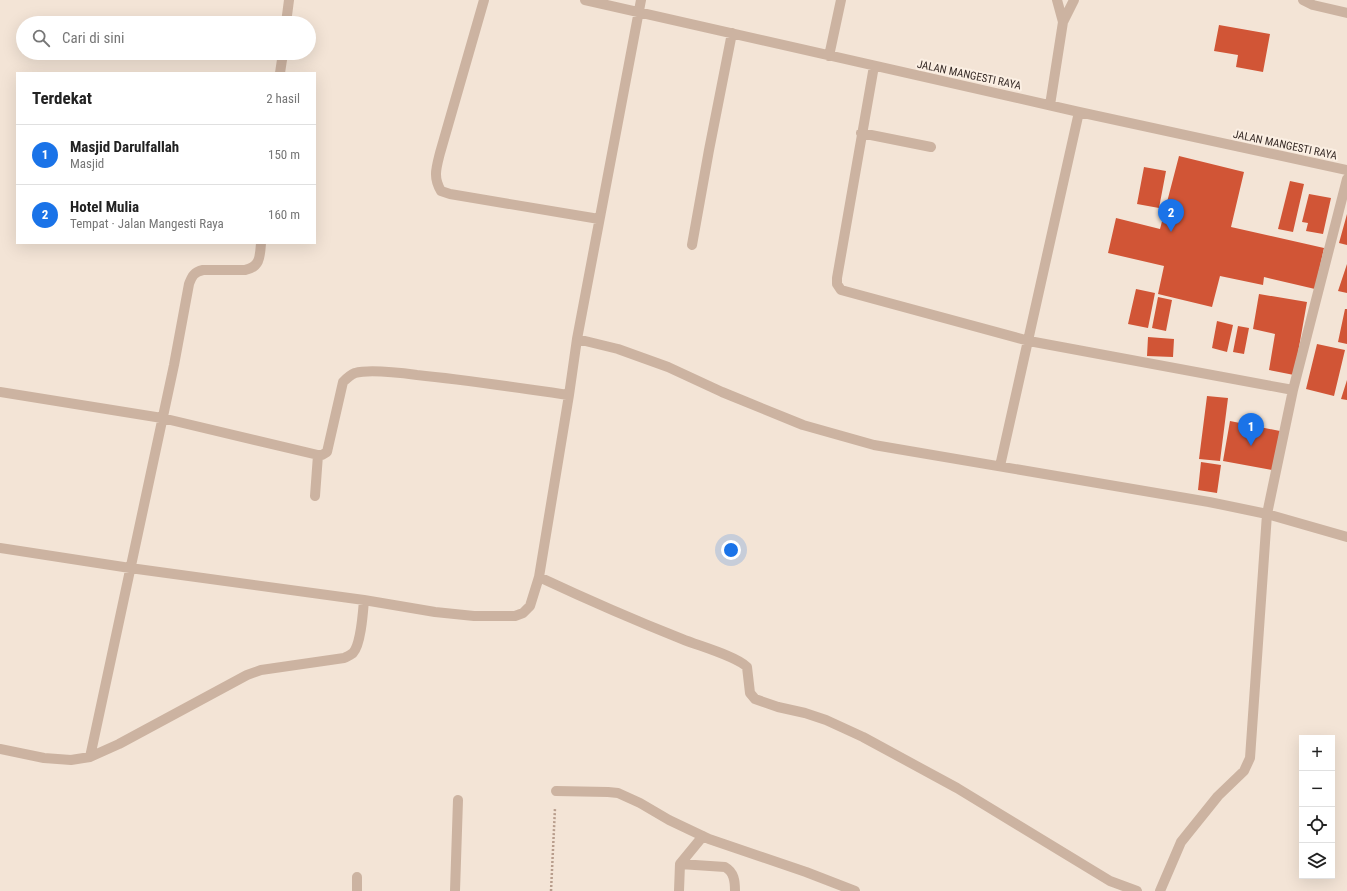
<!DOCTYPE html>
<html lang="id">
<head>
<meta charset="utf-8">
<style>
	body { margin:0; font-family:"Roboto Condensed",sans-serif; background:#f6f6f6; color:#222 }
	.controls { position:absolute; right:12px; bottom:12px; display:grid; overflow:hidden; border-radius:0px; box-shadow:0 4px 16px #0002 }
	.controls button { width:36px; height:36px; display:grid; place-items:center; padding:0; border:0; border-bottom:1px solid #e0e0e0; background:#fff; color:#222; font:20px sans-serif }
	.you { position:absolute; left:731px; top:550px; width:14px; height:14px; margin:-10px; border:3px solid #fff; border-radius:50%; background:#1a73e8; box-shadow:0 0 0 6px #1a73e833 }
	.badge { display:grid; place-items:center; width:26px; height:26px; border-radius:50%; background:#1a73e8; color:#fff; font-size:13px; font-weight:700 }
	.pin { position:absolute; translate:-50% -33px; filter:drop-shadow(0 1px 2px #0008) }
	.pin::after { content:''; position:absolute; top:21px; width:14px; height:12px; background:inherit; clip-path:polygon(0 0,100% 0,50% 100%) }
	.list { margin:0; padding:0; list-style:none }
	h2 { display:flex; justify-content:space-between; align-items:center; height:52px; margin:0; padding:0 16px; font-size:17px }
	h2 small { font-size:13px; font-weight:400; color:#767676 }
	.list li { display:grid; grid-template-columns:26px 1fr auto; gap:12px; align-items:center; box-sizing:border-box; height:60px; padding:0 16px; border-top:1px solid #e0e0e0 }
	.list b { display:block; font-size:15px; white-space:nowrap }
	.list p { margin:0; font-size:13px; white-space:nowrap; color:#767676 }
	.list em { font-size:13px; font-style:normal; color:#767676 }
	.icon { flex:none; width:22px; height:22px; fill:none; stroke:currentColor; stroke-width:2; stroke-linecap:round; stroke-linejoin:round }
	.map { position:relative; flex:none; width:1347px; height:891px; overflow:hidden }
	.search { position:absolute; background:#fff; box-shadow:0 4px 16px #0002; left:16px; top:16px; width:300px; height:44px; display:flex; align-items:center; gap:10px; box-sizing:border-box; padding:0 14px; border-radius:22px; color:#767676; font-size:15px }
	.panel { position:absolute; background:#fff; box-shadow:0 4px 16px #0002; left:16px; top:72px; width:300px; height:172px; border-radius:0px }
	.map>svg:first-child { display:block }
</style>
</head>
<body>
<div class="map">
<svg width="1347" height="891" viewBox="0 0 1347 891">
	<rect width="100%" height="100%" fill="#f3e4d6"/>
	<path fill="#d15536" d="M1219 25 1270 34 1263 72 1236 67 1238 55 1214 51Z
		M1179 156 1244 172 1231 227 1324 248 1315 289 1264 277 1263 285 1220 276 1212 307 1158 294 1164 266 1108 253 1116 218 1160 229Z
		M1144 167 1166 171 1159 208 1137 204Z
		M1290 181 1304 184 1293 232 1278 229Z
		M1309 194 1331 198 1323 234 1306 231 1308 223 1302 222Z
		M1347 214V245L1339 243Z
		M1347 264V293L1338 291Z
		M1136 289 1155 293 1148 328 1128 324Z
		M1259 294 1307 302 1294 375 1269 370 1275 334 1253 329Z
		M1158 297 1172 300 1166 331 1152 328Z
		M1345 309H1347V344L1338 342Z
		M1217 321 1233 325 1227 352 1212 348Z
		M1238 326 1249 328 1244 354 1233 352Z
		M1148 337 1174 339 1173 357 1147 356Z
		M1317 344 1345 350 1334 396 1306 389Z
		M1347 380V400L1341 399Z
		M1207 396 1228 398 1220 461 1199 459Z
		M1230 421 1280 431 1272 470 1223 461Z
		M1201 462 1221 465 1217 493 1198 490Z"/>
	<g fill="none" stroke-linecap="round" stroke-linejoin="round">
		<path stroke="#b89d8c" stroke-width="2.5" stroke-dasharray="2 2" stroke-linecap="butt" d="M551 891 555 808"/>
		<path stroke="#ccb3a1" stroke-width="10" d="M484 0 440 153C436 169 433 177 441 191L450 194 599 219
			M585 0 1079 112 1347 170
			M1057 0 1063 22
			M1303 0 1313 5 1347 13
			M286 23 289 0
			M829 56 841 0
			M874 66 837 278V284L841 290 1029 341 1293 390
			M280 73 283 53
			M1050 105 1063 22 1074 0
			M861 133 931 147
			M692 245 709 150 732 33
			M577 339 618 349 668 367 722 392 803 425 874 445 1209 502 1267 514 1347 537
			M0 392 162 418 318 455H322L327 452 343 382C347 378 350 375 355 373 369 369 402 373 417 375 468 380 518 388 569 395
			M1000 466 1079 112
			M315 496 318 455
			M0 548 130 568 364 600 435 612 474 616H515L523 613 530 606 539 577 569 395 577 339 641 0
			M539 577C586 599 634 620 682 639 699 646 736 656 747 667L750 693 755 699 778 707 805 713 826 720 863 737 957 788 1110 881 1137 891
			M0 749 44 758 71 760 90 757 174 365 189 284C192 276 194 272 203 270H245C260 267 260 257 261 243
			M90 757 119 744 247 675 261 670 344 658C347 657 350 655 353 653 361 644 363 612 364 600
			M556 791 608 792 618 793 640 803 669 820 709 839 806 872 855 891
			M680 864 725 867C734 872 735 881 735 891
			M357 891V877
			M455 891 458 800
			M679 891 680 864 703 836
			M1160 891 1181 842 1218 796 1244 771 1250 758 1267 514 1293 390 1347 179"/>
	</g>
	<g text-anchor="middle" dominant-baseline="central" stroke-width="4" stroke-linejoin="round" paint-order="stroke">
		<g font-size="11" fill="#352925" stroke="#fbefe3">
			<text transform="translate(969 75) rotate(12)">JALAN MANGESTI RAYA</text>
			<text transform="translate(1285 145) rotate(12)">JALAN MANGESTI RAYA</text>
		</g>
	</g>
</svg>
<div class="controls">
<button>+</button>
<button>−</button>
<button><svg class="icon" aria-label="locate" viewBox="0 0 24 24"><circle cx="12" cy="12" r="6"/><path d="M12 2v4M12 18v4M2 12h4M18 12h4"/></svg></button>
<button><svg class="icon" aria-label="layers" viewBox="0 0 24 24"><path d="M12 4l9 5-9 5-9-5zM3 14l9 5 9-5"/></svg></button>
</div>
<div class="you"></div>
<div class="pin badge" style="left:1251px;top:446px">1</div>
<div class="pin badge" style="left:1171px;top:232px">2</div>
<div class="search"><svg class="icon" aria-label="search" viewBox="0 0 24 24"><circle cx="10" cy="10" r="6"/><path d="M15 15l6 6"/></svg>Cari di sini</div>
<section class="panel">
<h2>Terdekat<small>2 hasil</small></h2>
<ul class="list">
<li><span class="badge">1</span><div><b>Masjid Darulfallah</b><p>Masjid</p></div><em>150 m</em></li>
<li><span class="badge">2</span><div><b>Hotel Mulia</b><p>Tempat · Jalan Mangesti Raya</p></div><em>160 m</em></li>
</ul>
</section>
</div>
</body>
</html>
